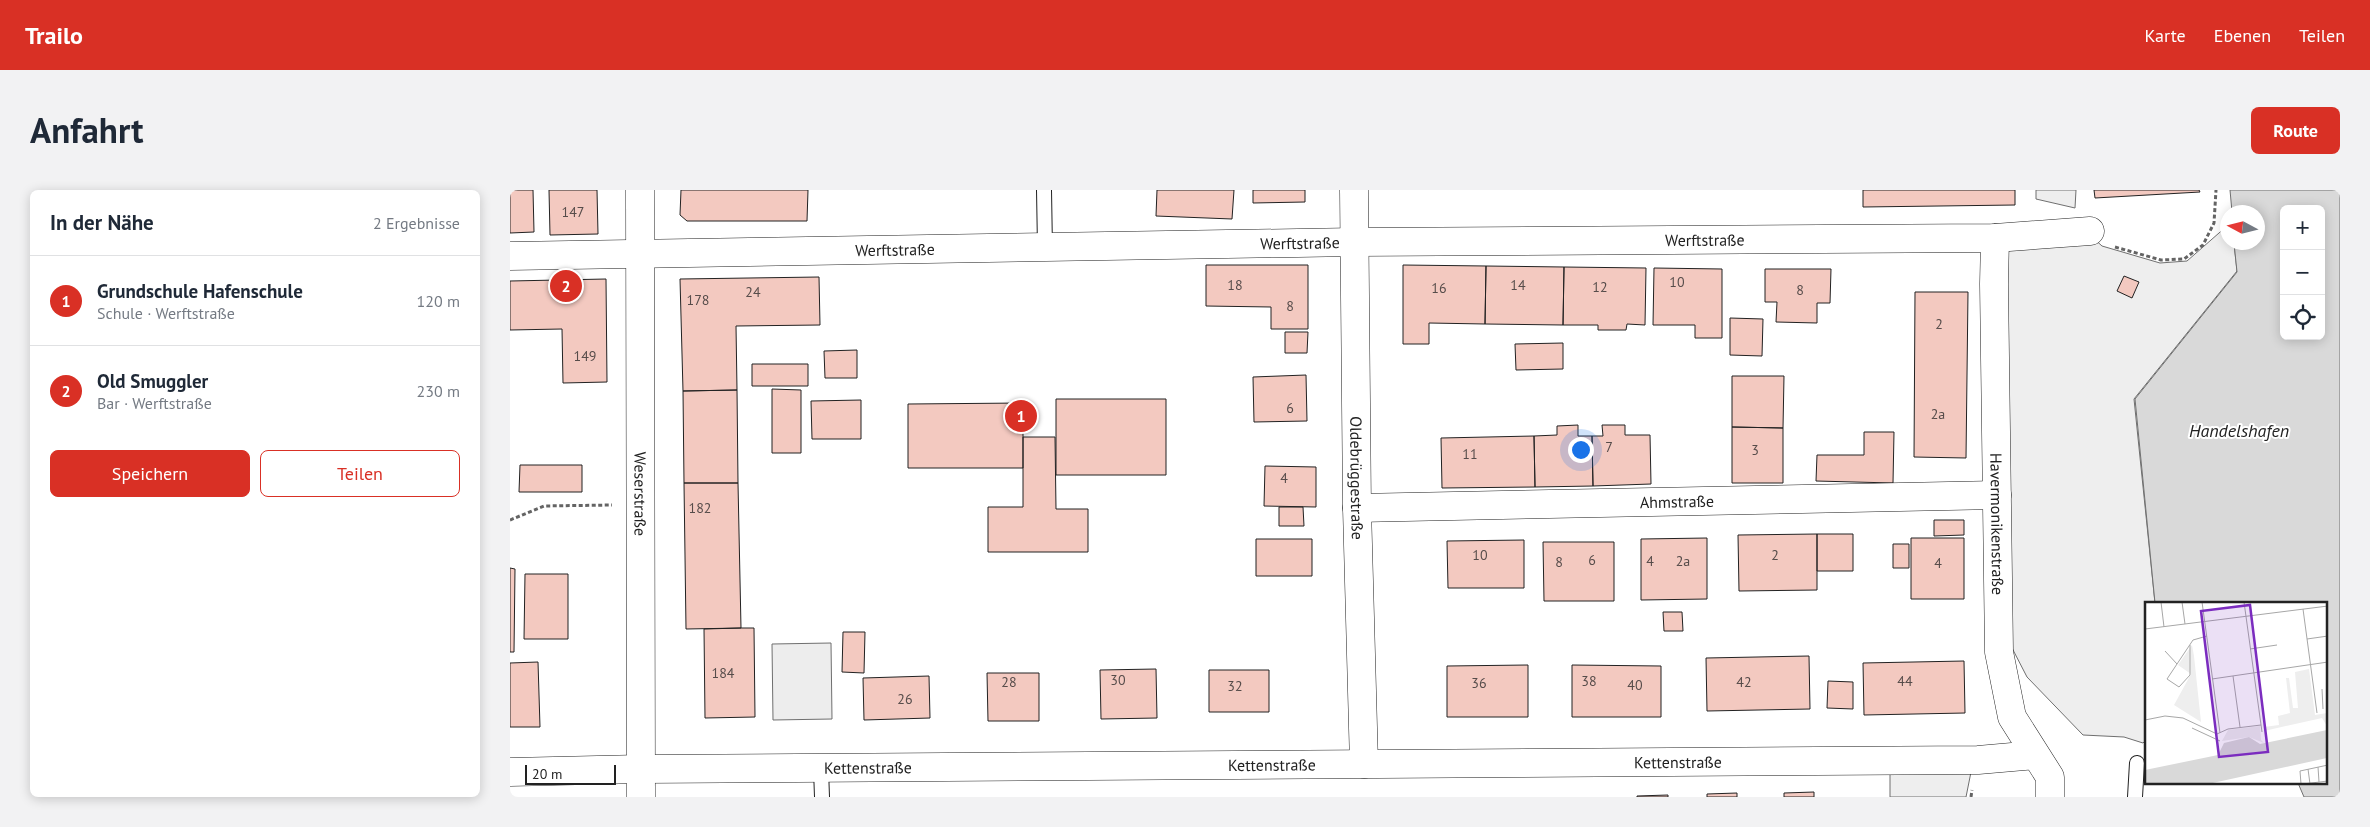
<!DOCTYPE html>
<html lang="de">
<head>
<meta charset="utf-8">
<style>
	body { margin:0; font-family:"PT Sans",sans-serif; background:#f2f2f3; color:#1f2937 }
	.controls { position:absolute; right:15px; top:15px; display:grid; overflow:hidden; border-radius:8px; box-shadow:0 2px 12px #0003 }
	.controls button { width:45px; height:45px; display:grid; place-items:center; padding:0; border:0; border-bottom:1px solid #e0e1e3; background:#fff; color:#1f2937; font:25px sans-serif }
	.compass { position:absolute; left:1710px; top:15px; width:45px; height:45px; border-radius:50%; background:#fff; box-shadow:0 2px 12px #0003; rotate:277deg }
	.scale { position:absolute; left:15px; bottom:12px; width:91px; box-sizing:border-box; padding-left:5px; border:2px solid #222; border-top:0; font-size:14px; line-height:18px; white-space:nowrap; color:#222; -webkit-text-stroke:4px #fff; paint-order:stroke }
	.you { position:absolute; left:1070px; top:259px; width:18px; height:18px; margin:-12px; border:4px solid #fff; border-radius:50%; background:#1a73e8; box-shadow:0 0 0 8px #1a73e833 }
	.badge { display:grid; place-items:center; width:32px; height:32px; border-radius:50%; background:#d93025; color:#fff; font-size:16px; font-weight:700 }
	.pin { position:absolute; translate:-50% -50%; border:2px solid #fff; box-shadow:0 1px 5px #0006 }
	.list { margin:0; padding:0; list-style:none }
	h2 { display:flex; justify-content:space-between; align-items:center; height:65px; margin:0; padding:0 20px; font-size:21px }
	h2 small { font-size:16px; font-weight:400; color:#747a83 }
	.list li { display:grid; grid-template-columns:32px 1fr auto; gap:15px; align-items:center; box-sizing:border-box; height:90px; padding:0 20px; border-top:1px solid #e0e1e3 }
	.list b { display:block; font-size:19px; white-space:nowrap }
	.list p { margin:0; font-size:16px; white-space:nowrap; color:#747a83 }
	.list em { font-size:16px; font-style:normal; color:#747a83 }
	.actions { display:flex; gap:10px; padding:15px 20px }
	.actions a { flex:1; padding:11px 0; border:1px solid #d93025; border-radius:8px; text-align:center; font-size:18px; color:#d93025 }
	.actions .main { background:#d93025; color:#fff }
	.icon { flex:none; width:28px; height:28px; fill:none; stroke:currentColor; stroke-width:2; stroke-linecap:round; stroke-linejoin:round }
	.map { position:relative; flex:none; width:1830px; height:607px; overflow:hidden; border-radius:8px }
	header { display:flex; align-items:center; gap:30px; box-sizing:border-box; height:70px; padding:0 25px; background:#d93025; color:#fff }
	header strong { font-size:24px }
	nav { display:flex; gap:28px; margin-inline-start:auto; font-size:18px }
	.intro { display:flex; align-items:center; justify-content:space-between; box-sizing:border-box; height:120px; padding:0 30px }
	h1 { margin:0; font-size:35px }
	.button { padding:12px 22px; border-radius:8px; background:#d93025; color:#fff; font-size:18px; font-weight:700 }
	main { display:flex; gap:30px; padding:0 30px }
	aside { flex:1; background:#fff; border-radius:8px; box-shadow:0 2px 12px #0003 }
	.map>svg:first-child { display:block }
</style>
</head>
<body>
<header>
<strong>Trailo</strong>
<nav><a>Karte</a><a>Ebenen</a><a>Teilen</a></nav>
</header>
<div class="intro"><h1>Anfahrt</h1><a class="button">Route</a></div>
<main>
<aside>
<h2>In der Nähe<small>2 Ergebnisse</small></h2>
<ul class="list">
<li><span class="badge">1</span><div><b>Grundschule Hafenschule</b><p>Schule · Werftstraße</p></div><em>120 m</em></li>
<li><span class="badge">2</span><div><b>Old Smuggler</b><p>Bar · Werftstraße</p></div><em>230 m</em></li>
</ul>
<div class="actions"><a class="main">Speichern</a><a>Teilen</a></div>
</aside>
<div class="map">
<svg width="1830" height="607" viewBox="0 0 1830 607">
	<rect width="100%" height="100%" fill="#fff"/>
	<path fill="#eee" stroke="#6f6f6f" d="M1526 0H1566L1565 18 1526 9Z
		M1717 36 1718 52 1724 53 1727 81 1624 209 1645 413H1636V550L1633 553 1614 547 1573 545 1517 487 1501 456 1494 62 1501 52 1580 45 1592 56 1650 73 1677 71Z
		M1462 577 1456 607H1380V579Z"/>
	<path fill="#ededed" stroke="#6f6f6f" d="M321 453 322 529 263 530 262 454Z"/>
	<path fill="#d9d9d9" stroke="#6f6f6f" fill-rule="evenodd" d="M1720 0H1830V607H1794L1788 593H1816V413H1645L1625 209 1727 82 1724 53 1748 52V22H1722ZM1774 19H1811V146H1774Z"/>
	<path fill="#f3c9c0" stroke="#222" d="M0 0H23L24 42 0 43Z
		M39 0H87L88 44 40 45Z
		M171 0H298L297 31H177L170 25Z
		M647 0H724L722 29 646 26Z
		M743 0H795V12L743 13Z
		M1353 0H1505V15L1353 17Z
		M1584 0H1689L1690 2 1585 8Z
		M696 75H798V139H761V117L696 116Z
		M893 75 976 76 975 134 919 133V154H893Z
		M976 76 1054 77 1053 135 975 134Z
		M1054 77 1136 78 1135 135 1117 134 1116 140H1088V135H1053Z
		M1144 78 1212 79V148H1185V135H1143Z
		M1255 79H1321L1320 113H1307V133L1266 132 1267 112H1255Z
		M1614 86 1629 92 1622 108 1607 101Z
		M309 87 310 135 226 136 227 200 173 201 170 89Z
		M96 89 97 192 53 193 52 139 0 140V91Z
		M1405 102H1458L1456 268 1404 267Z
		M1220 128 1253 129 1252 166 1220 165Z
		M775 142H798L797 163H775Z
		M1053 153V179L1006 180 1005 154Z
		M347 160V188H315L314 161Z
		M242 174H298V196H242Z
		M796 185 797 231 744 232 743 187Z
		M1222 186H1274L1273 238 1222 237Z
		M262 199 291 200V263H262Z
		M227 200 228 293H174L173 201Z
		M546 209H656V285H546Z
		M351 210V249H302L301 211Z
		M513 213V278H398V214Z
		M1068 235V246H1082L1083 296 1025 297 1024 246 1047 245V236Z
		M1092 235H1115V245H1140L1141 294 1083 296 1082 246H1093Z
		M1222 237 1273 238V293H1222Z
		M1354 242H1384L1383 293 1306 291 1307 265H1354Z
		M1024 246 1025 297 932 298 931 248Z
		M513 247H545L546 319H578V362H478V317H513Z
		M10 275H72V302H9Z
		M755 276 806 277V317L754 316Z
		M174 293H228L231 438 176 439Z
		M769 317H793L794 336H769Z
		M1424 330H1454V345L1424 346Z
		M1307 344V400L1229 401 1228 345Z
		M1307 344H1343V381H1307Z
		M1197 348V409L1131 410V349Z
		M1401 348H1454V409H1401Z
		M746 349H802V386H746Z
		M1014 350V398H938L937 351Z
		M1033 352H1104V411H1034Z
		M1383 354H1399V378H1383Z
		M0 378 5 379 4 462H0Z
		M15 384H58V449H14Z
		M1153 422H1172L1173 441H1154Z
		M231 438H244L245 527 195 528 194 439Z
		M333 442H355L354 483 332 482Z
		M1299 466 1300 519 1197 521 1196 468Z
		M1454 471 1455 523 1354 525 1353 473Z
		M28 472 30 537H0V473Z
		M1018 475V527H937V476Z
		M1062 475 1151 476V527H1062Z
		M646 479 647 528 591 529 590 480Z
		M699 480H759V522H699Z
		M477 483H529V531H478Z
		M419 486 420 528 354 530 353 488Z
		M1318 491 1343 492V519L1317 518Z
		M1304 602V607H1274V603Z
		M1227 603V607H1197V604Z
		M1158 605V607H1127V606Z"/>
	<g fill="none" stroke-linecap="round" stroke-linejoin="round">
		<defs>
			<path id="lane" d="M534 0 535 58
				M311 579 312 607
				M1625 607 1627 573"/>
			<g id="street">
				<path id="s1" d="M844 0 847 318 854 574"/>
				<path id="s2" d="M1485 48 1484 94 1489 462 1502 527 1540 587V607"/>
				<path id="s3" d="M0 66 844 52 1485 48 1580 41"/>
				<path id="s4" d="M847 318 1487 305"/>
				<path id="s5" d="M0 582 131 579 1468 570 1525 565"/>
			</g>
			<g id="secondary">
				<path id="s6" d="M130 0 131 607"/>
			</g>
		</defs>
		<use href="#lane" stroke="#222" stroke-width="16"/>
		<use href="#street" stroke="#222" stroke-width="29"/>
		<use href="#secondary" stroke="#222" stroke-width="29"/>
		<path stroke="#646464" stroke-width="3" stroke-dasharray="4 2.5" stroke-linecap="butt" d="M1605 57 1651 70 1674 69 1693 55 1704 33 1706 0
			M0 330 34 316 102 315
			M1461 607 1462 600"/>
		<use href="#lane" stroke="#fff" stroke-width="14"/>
		<use href="#street" stroke="#fff" stroke-width="28"/>
		<use href="#secondary" stroke="#fff" stroke-width="28"/>
	</g>
	<g text-anchor="middle" dominant-baseline="central" stroke-width="4" stroke-linejoin="round" paint-order="stroke">
		<g font-size="14" fill="#564c4a">
			<text x="63" y="22">147</text>
			<text x="1167" y="92">10</text>
			<text x="725" y="95">18</text>
			<text x="1008" y="95">14</text>
			<text x="1090" y="97">12</text>
			<text x="929" y="98">16</text>
			<text x="1290" y="100">8</text>
			<text x="243" y="102">24</text>
			<text x="188" y="110">178</text>
			<text x="780" y="116">8</text>
			<text x="1429" y="134">2</text>
			<text x="75" y="166">149</text>
			<text x="780" y="218">6</text>
			<text x="1428" y="224">2a</text>
			<text x="1099" y="257">7</text>
			<text x="1245" y="260">3</text>
			<text x="960" y="264">11</text>
			<text x="774" y="288">4</text>
			<text x="190" y="318">182</text>
			<text x="970" y="365">10</text>
			<text x="1265" y="365">2</text>
			<text x="1082" y="370">6</text>
			<text x="1140" y="371">4</text>
			<text x="1173" y="371">2a</text>
			<text x="1049" y="372">8</text>
			<text x="1428" y="373">4</text>
			<text x="213" y="483">184</text>
			<text x="608" y="490">30</text>
			<text x="1079" y="491">38</text>
			<text x="1395" y="491">44</text>
			<text x="499" y="492">28</text>
			<text x="1234" y="492">42</text>
			<text x="969" y="493">36</text>
			<text x="1125" y="495">40</text>
			<text x="725" y="496">32</text>
			<text x="395" y="509">26</text>
		</g>
		<g font-size="16" fill="#222" stroke="#fff">
			<text stroke="none"><textPath href="#s3" startOffset="1195">Werftstraße</textPath></text>
			<text stroke="none"><textPath href="#s3" startOffset="790">Werftstraße</textPath></text>
			<text stroke="none"><textPath href="#s3" startOffset="385">Werftstraße</textPath></text>
			<text stroke="none"><textPath href="#s1" startOffset="288">Oldebrüggestraße</textPath></text>
			<text stroke="none"><textPath href="#s6" startOffset="304">Weserstraße</textPath></text>
			<text stroke="none"><textPath href="#s4" startOffset="320">Ahmstraße</textPath></text>
			<text stroke="none"><textPath href="#s2" startOffset="286">Havermonikenstraße</textPath></text>
			<text stroke="none"><textPath href="#s5" startOffset="1168">Kettenstraße</textPath></text>
			<text stroke="none"><textPath href="#s5" startOffset="762">Kettenstraße</textPath></text>
			<text stroke="none"><textPath href="#s5" startOffset="358">Kettenstraße</textPath></text>
		</g>
		<g font-size="18" font-style="italic" fill="#222" stroke="#fff">
			<text x="1729" y="240">Handelshafen</text>
		</g>
	</g>
	<g transform="translate(1635 412)">
		<rect width="182" height="182" fill="#fff"/>
		<path d="M47 43 49 54 56 120 29 103 46 72 33 63ZM164 67 170 113 182 111V124L177 116 119 129V125L134 123 133 114 145 111 141 76H144L148 106H153L150 70ZM115 124 116 138 119 141 104 135 77 139 83 128Z" fill="#eee"/>
		<path d="M182 128V156L63 182H0V168L73 153 79 141 104 135 115 142Z" fill="#d9d9d9"/>
		<path fill="none" stroke="#a7a7a7" stroke-width="1" d="M16 0 19 25M37 0 40 22M57 0 75 131M99 0 117 130M158 7 172 111M0 27 183 4M162 37 183 34M45 43V73L34 85 22 77 48 38 62 34M105 47 132 43M20 49 32 62M88 74 95 125M67 77 183 60M177 87 178 107M0 118 20 114 38 116 72 132 83 127 116 123M47 126 75 139M173 165 174 180M163 167 165 182M156 182 155 169 183 163M158 182 183 179"/>
		<path fill="#7b2cbf" fill-opacity="0.15" stroke="#7b2cbf" stroke-width="2.5" d="M105 3 123 150 74 155 56 9Z"/>
		<rect width="182" height="182" fill="none" stroke="#222" stroke-width="2.5"/>
	</g>
</svg>
<div class="controls">
<button>+</button>
<button>−</button>
<button><svg class="icon" aria-label="locate" viewBox="0 0 24 24"><circle cx="12" cy="12" r="6"/><path d="M12 2v4M12 18v4M2 12h4M18 12h4"/></svg></button>
</div>
<svg class="compass" viewBox="-18 -18 36 36"><path d="M0-13l5 13h-10z" fill="#e53935"/><path d="M0 13l5-13h-10z" fill="#747a83"/></svg>
<div class="scale">20 m</div>
<div class="you"></div>
<div class="pin badge" style="left:511px;top:226px">1</div>
<div class="pin badge" style="left:56px;top:96px">2</div>
</div>
</main>
</body>
</html>
